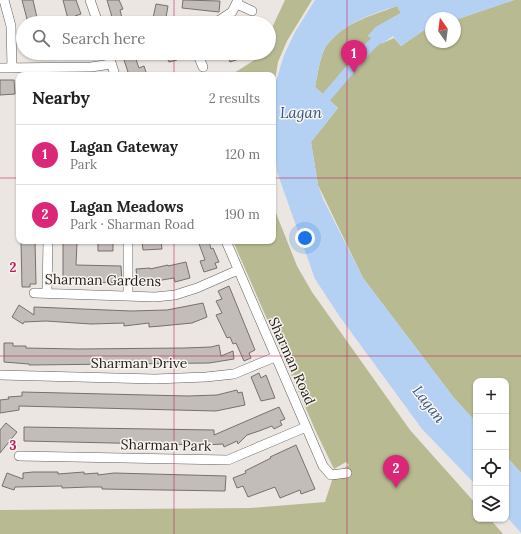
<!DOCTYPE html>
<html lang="en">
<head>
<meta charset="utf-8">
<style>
	body { margin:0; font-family:Lora,serif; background:#f2f2f2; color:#222 }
	.controls { position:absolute; right:12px; bottom:12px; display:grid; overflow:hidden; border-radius:8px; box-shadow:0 1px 3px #0004 }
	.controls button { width:36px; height:36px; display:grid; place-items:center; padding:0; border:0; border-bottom:1px solid #e0e0e0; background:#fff; color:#222; font:20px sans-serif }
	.compass { position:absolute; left:425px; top:12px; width:36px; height:36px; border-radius:50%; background:#fff; box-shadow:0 1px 3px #0004; rotate:346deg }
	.you { position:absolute; left:305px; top:238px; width:14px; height:14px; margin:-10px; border:3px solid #fff; border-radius:50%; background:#1a73e8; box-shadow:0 0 0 6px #1a73e833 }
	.badge { display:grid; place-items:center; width:26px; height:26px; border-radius:50%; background:#db2777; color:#fff; font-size:13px; font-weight:700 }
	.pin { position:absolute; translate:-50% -33px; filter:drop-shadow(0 1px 2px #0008) }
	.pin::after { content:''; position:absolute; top:21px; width:14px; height:12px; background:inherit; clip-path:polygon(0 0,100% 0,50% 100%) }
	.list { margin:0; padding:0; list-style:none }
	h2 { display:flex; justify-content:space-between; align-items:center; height:52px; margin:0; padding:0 16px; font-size:17px }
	h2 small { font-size:13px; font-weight:400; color:#767676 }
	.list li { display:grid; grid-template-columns:26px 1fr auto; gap:12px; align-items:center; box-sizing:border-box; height:60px; padding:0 16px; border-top:1px solid #e0e0e0 }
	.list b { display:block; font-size:15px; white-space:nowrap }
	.list p { margin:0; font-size:13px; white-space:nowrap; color:#767676 }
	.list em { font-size:13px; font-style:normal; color:#767676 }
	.icon { flex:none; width:22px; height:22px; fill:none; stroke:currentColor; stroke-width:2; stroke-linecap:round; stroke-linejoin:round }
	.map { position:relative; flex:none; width:521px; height:534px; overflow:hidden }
	.search { position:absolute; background:#fff; box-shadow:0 1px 3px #0004; left:16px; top:16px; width:260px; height:44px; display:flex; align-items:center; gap:10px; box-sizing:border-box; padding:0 14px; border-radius:22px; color:#767676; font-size:15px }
	.panel { position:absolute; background:#fff; box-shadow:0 1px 3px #0004; left:16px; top:72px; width:260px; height:172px; border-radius:8px }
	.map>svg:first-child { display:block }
</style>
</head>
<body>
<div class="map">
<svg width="521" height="534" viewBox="0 0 521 534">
	<rect width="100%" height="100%" fill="#ebe6e2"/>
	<path fill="#b8bb92" d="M285 0H312L287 41 278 62 273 92V75H231L256 59 259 53H269V34Z
		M514 0H521V473L506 456V381H476V422L454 398 363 278 318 185 311 142 338 108 315 87C317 77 320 57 325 48 341 23 371 16 397 6L401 13 376 27 368 36 383 43 394 38 401 46 427 28 431 33V42H455V20Z
		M273 200 276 213 297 266 312 292 410 430 476 504V519H490L503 534H0V510L251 508 325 502 334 474 349 465 346 462 334 469 317 434 233 241H273Z"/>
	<path fill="#b4d1f4" d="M315 0H514L455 20V18H431V33L427 28 401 46 393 36 382 44 368 36 376 27 401 13 397 6C371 14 341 24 325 48 320 56 317 77 315 87L338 108 311 142 318 185 323 199 363 278 454 398 476 422V485L422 429 340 317 315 279 277 172 273 132 274 88 284 55 295 32Z
		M506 456 521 473V533L506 516Z"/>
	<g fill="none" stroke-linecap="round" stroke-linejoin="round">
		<path stroke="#b4d1f4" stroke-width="10" d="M317 108 370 46 386 32"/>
	</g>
	<path fill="#c3bdb9" stroke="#76716d" d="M22 0H33L38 22 28 23Z
		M63 0H76L81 14 75 16 74 23H69Z
		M107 0H119L123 9 120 10 123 22 104 23 103 20 112 17Z
		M183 0 220 1 219 12 182 8Z
		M156 4 168 6 165 23H152Z
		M165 53H175L177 60 169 62Z
		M226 53H237L239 59 230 62Z
		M134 54 139 68 144 66 147 75H123L128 72 123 57Z
		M0 80H14L15 94 0 95Z
		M21 241H35L36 284H30V287H22Z
		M98 241H113V251H98Z
		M142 241H161L162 249 143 250Z
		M198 241H209L211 249 213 248 219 262 215 263 217 268 204 272 200 261 205 260Z
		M63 242 77 243 76 265 121 266 122 282 90 283 78 282V279L63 280Z
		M186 262 190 278 175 282 174 278 138 284 136 269 150 268V269L168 265V266Z
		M229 286 255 350 249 353 251 358 244 361 236 343 233 344 230 337 227 338 216 315 222 313 216 301 222 299 218 291Z
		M203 303 207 317 192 323 161 326 149 327V323L124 326V323L91 324 46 321 24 322 23 324 12 317 19 305 34 315V307L131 311 167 310Z
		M4 343H13V346H26V348L78 349 184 348 211 347 219 345 221 356 233 351 234 359 209 363 29 365V364L4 362Z
		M259 373 261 378 266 375 275 398 261 401 251 377Z
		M237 390 238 393 242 392 245 405 216 411 19 406V410L0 413V400L9 399 8 397 22 396V392L188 396 217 395Z
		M279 407 285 419 280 421 282 425 274 429 272 426 259 431 247 435 238 444 237 441 224 447 223 444 203 445 24 441V427L214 430V435Z
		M6 423 17 432 0 453V430Z
		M296 445 315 489 301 494 300 490 280 498 275 487 248 497 243 486 237 488 233 478 246 473 245 471 271 458 270 457Z
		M33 472H58V474L84 472V474L98 473V475L114 473 226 476 225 491 102 489V487H89L62 488V486L15 487 14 490 2 486 7 473 23 479V473Z"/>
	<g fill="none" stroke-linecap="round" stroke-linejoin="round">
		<defs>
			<path id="street" d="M4 0 11 26 12 68
				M90 0 98 23
				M237 4 252 11
				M215 23 232 12 238 0
				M108 53 115 75
				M197 53 203 67
				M0 68 91 67 111 64
				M128 241V295
				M226 241 323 466 331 475 347 473
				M34 293 155 297 175 295 197 288 238 270
				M47 293 48 241
				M0 375 155 379 206 377 234 374 275 357
				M19 456 228 460 306 427"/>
		</defs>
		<use href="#street" stroke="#635f5a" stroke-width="10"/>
		<use href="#street" stroke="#fff" stroke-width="9"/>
	</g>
	<path fill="none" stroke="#c2185b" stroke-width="1" stroke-opacity="0.55" d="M174 0V23M347 0V534M174 53V75M0 178H19M273 178H521M174 241V534M0 356H521"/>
	<g text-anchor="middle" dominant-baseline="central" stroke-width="3" stroke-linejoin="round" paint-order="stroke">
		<g font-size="14" fill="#1e1c1a" stroke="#f9f4ef">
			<text transform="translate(103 280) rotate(1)">Sharman Gardens</text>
			<text transform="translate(292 361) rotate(66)">Sharman Road</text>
			<text x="139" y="363">Sharman Drive</text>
			<text transform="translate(166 445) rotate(1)">Sharman Park</text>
		</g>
		<g font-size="15" font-style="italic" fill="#2f5885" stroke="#f9f4ef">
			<text x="301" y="112">Lagan</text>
			<text transform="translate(429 404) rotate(52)">Lagan</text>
		</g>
	</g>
	<g font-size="13" text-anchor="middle" font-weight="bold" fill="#c2185b" stroke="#f9f4ef" stroke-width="3" stroke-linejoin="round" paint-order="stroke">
		<text x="13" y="272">2</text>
		<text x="13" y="450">3</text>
	</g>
</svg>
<div class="controls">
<button>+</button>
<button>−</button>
<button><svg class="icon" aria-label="locate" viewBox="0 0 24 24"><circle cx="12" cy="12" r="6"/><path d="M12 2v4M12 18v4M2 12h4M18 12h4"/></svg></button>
<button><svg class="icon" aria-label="layers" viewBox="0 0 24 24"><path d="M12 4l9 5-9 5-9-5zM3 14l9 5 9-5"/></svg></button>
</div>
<svg class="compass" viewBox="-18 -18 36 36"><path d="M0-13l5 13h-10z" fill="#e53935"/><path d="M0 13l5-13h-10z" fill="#767676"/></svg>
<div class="you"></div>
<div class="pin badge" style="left:354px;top:73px">1</div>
<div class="pin badge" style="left:396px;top:488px">2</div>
<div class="search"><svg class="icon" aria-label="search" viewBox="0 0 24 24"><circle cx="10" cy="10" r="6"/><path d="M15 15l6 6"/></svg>Search here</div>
<section class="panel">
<h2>Nearby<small>2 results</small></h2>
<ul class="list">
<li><span class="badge">1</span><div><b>Lagan Gateway</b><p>Park</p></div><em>120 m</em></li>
<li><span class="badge">2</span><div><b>Lagan Meadows</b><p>Park · Sharman Road</p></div><em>190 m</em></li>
</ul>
</section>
</div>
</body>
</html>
